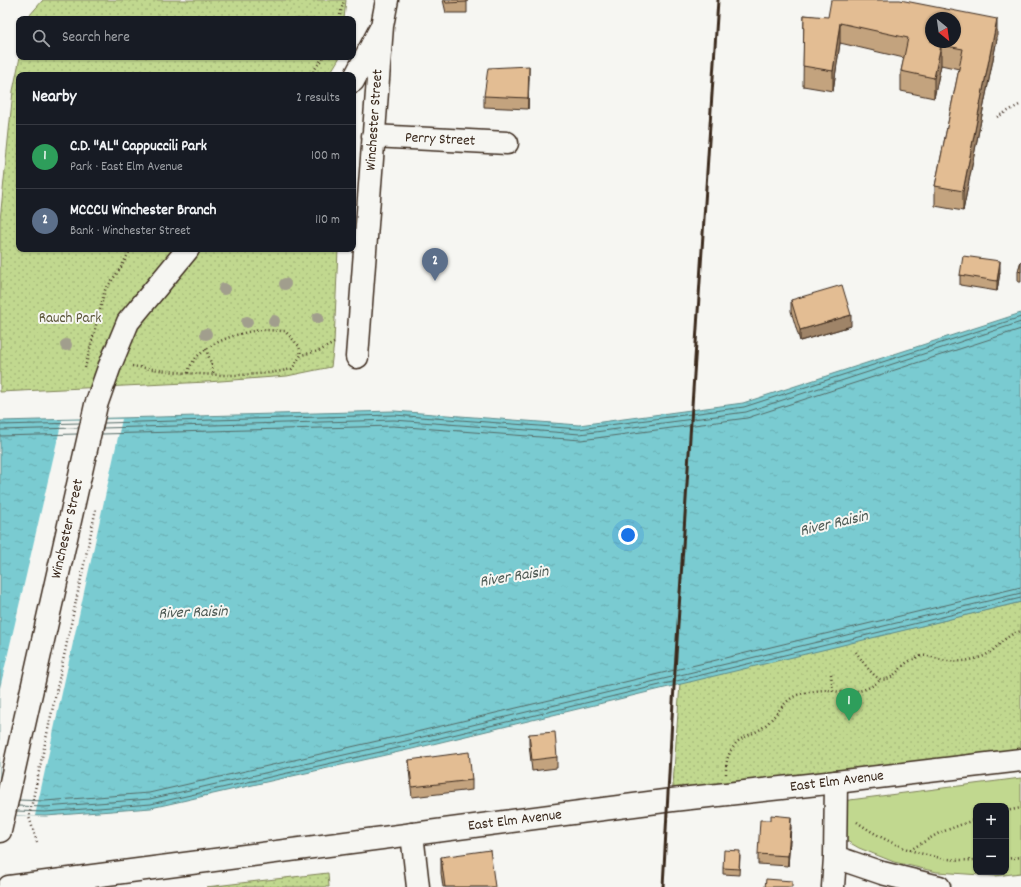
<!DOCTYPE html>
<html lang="en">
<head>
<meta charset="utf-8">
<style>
	body { margin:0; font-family:Dekko,sans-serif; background:#20242c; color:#f1f3f6 }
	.controls { position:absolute; right:12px; bottom:12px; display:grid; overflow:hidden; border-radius:8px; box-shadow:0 1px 3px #0004 }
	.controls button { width:36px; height:36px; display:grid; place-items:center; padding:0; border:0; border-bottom:1px solid #363941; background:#171b24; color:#f1f3f6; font:20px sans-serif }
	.compass { position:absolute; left:925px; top:12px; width:36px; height:36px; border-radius:50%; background:#171b24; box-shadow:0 1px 3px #0004; rotate:151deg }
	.you { position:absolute; left:628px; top:535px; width:14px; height:14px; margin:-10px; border:3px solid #fff; border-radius:50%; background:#1a73e8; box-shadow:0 0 0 6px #1a73e833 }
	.badge { display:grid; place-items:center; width:26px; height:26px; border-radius:50%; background:#d1495b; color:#fff; font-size:13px; font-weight:700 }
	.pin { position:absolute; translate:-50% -33px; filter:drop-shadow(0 1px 2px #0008) }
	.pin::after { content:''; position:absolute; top:21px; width:14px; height:12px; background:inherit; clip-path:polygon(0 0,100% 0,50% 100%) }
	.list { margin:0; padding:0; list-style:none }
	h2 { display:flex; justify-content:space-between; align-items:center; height:52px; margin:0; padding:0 16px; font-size:17px }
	h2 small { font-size:13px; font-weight:400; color:#9ea1a6 }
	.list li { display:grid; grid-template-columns:26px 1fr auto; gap:12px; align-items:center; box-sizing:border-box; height:64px; padding:0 16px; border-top:1px solid #363941 }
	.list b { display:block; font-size:15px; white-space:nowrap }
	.list p { margin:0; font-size:13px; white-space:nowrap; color:#9ea1a6 }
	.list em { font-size:13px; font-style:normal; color:#9ea1a6 }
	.icon { flex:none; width:22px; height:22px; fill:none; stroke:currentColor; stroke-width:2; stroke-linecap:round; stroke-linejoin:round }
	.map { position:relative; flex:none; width:1021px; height:887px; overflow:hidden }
	.search { position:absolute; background:#171b24; box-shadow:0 1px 3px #0004; left:16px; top:16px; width:340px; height:44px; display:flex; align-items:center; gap:10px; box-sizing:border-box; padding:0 14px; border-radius:8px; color:#9ea1a6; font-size:15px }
	.panel { position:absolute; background:#171b24; box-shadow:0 1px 3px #0004; left:16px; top:72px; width:340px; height:180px; border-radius:8px }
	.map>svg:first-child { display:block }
</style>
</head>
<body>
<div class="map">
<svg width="1021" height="887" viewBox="0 0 1021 887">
	<defs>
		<pattern id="park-dots" width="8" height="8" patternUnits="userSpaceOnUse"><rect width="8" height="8" fill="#c1d88f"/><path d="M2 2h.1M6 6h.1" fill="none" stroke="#a7ba7b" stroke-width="1.8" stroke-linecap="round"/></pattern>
		<pattern id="water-ripples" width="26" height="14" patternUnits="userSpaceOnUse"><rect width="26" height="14" fill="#7acbd1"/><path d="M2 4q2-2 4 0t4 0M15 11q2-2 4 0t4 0" fill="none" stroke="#6aaeb3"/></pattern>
	</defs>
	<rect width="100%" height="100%" fill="#f6f6f2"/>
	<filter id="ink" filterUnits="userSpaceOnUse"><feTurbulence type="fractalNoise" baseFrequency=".025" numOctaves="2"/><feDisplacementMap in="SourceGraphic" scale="8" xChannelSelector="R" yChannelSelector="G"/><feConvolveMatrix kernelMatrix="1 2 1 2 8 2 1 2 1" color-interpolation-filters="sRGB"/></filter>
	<g filter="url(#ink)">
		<path fill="#c1d88f" stroke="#7e8156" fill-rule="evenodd" d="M1021 778V873L995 876 937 872 894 862 859 848 845 840 842 801ZM976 806H1006V872H976Z"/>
		<path fill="url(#park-dots)" stroke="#7e8156" d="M43 0H346L344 19H28L29 16Z
			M20 57H340L329 75H19V249H338L334 343 331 367 287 376 207 382 0 392V220L13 91Z
			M1021 602V758L672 800 680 683Z
			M328 873 329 887H206Z"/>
		<path fill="url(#water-ripples)" stroke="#618b89" d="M1021 313V602L412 749 151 808 46 816 0 815V421L394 411 579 425 743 403Z"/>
		<path fill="#f6f6f2" d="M122 419 35 816 0 815V688L62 420Z"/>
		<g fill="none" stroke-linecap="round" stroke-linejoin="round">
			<path stroke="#546a66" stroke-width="1" d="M104 423 394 415 579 429 744 407 1021 317
				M0 425 80 423
				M103 428 394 420 580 434 746 412 1021 322
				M0 430 78 428
				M102 434 393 426 581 440 747 418 1021 329
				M0 436 77 434
				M19 800 45 801 149 793 408 734 1021 587
				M18 806 45 807 150 799 410 740 1021 593
				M17 811 45 812 151 804 411 745 1021 598"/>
			<defs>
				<path id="minor" d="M353 81 382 26 387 0
					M373 136 507 143
					M357 357 382 26
					M0 831 96 405 109 368 128 322 188 249
					M412 834 418 887
					M835 857 882 873 939 887
					M833 887 835 857 836 782"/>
				<path id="major" d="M9 887 672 800 836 782 1021 760"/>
			</defs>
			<use href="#minor" stroke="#3b2a1e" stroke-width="25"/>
			<use href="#major" stroke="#3b2a1e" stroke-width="25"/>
			<path stroke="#3b2a1e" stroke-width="2.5" stroke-dasharray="1 3" stroke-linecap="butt" d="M339 19 344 0
				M311 75 323 57
				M997 117 1021 104
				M206 349 211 363 214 375
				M132 366C182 374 242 380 292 369L301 355 319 351 334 343
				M85 368 105 290 120 269 131 249
				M188 373C194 346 239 331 263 330 270 330 278 331 285 331L299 346 301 355
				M856 652C861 659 872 676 880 679 891 682 898 670 905 664 910 660 915 658 921 656 929 655 934 658 942 660 956 663 970 661 984 656 998 649 1004 635 1021 631
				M831 674 833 691
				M726 774C726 763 727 755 734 746 740 736 753 735 762 728 776 718 783 699 800 694 809 692 818 690 827 690 832 690 837 692 842 692 856 693 872 689 881 679
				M1006 811 1021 808
				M857 822C892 847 933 862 976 860
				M37 842 29 817 96 509
				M910 850 939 833 976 819
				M1006 859 1021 857"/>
			<use href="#minor" stroke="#f6f6f2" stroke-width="22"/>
			<use href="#major" stroke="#f6f6f2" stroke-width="22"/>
			<path stroke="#3b2a1e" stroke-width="3" d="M663 887 672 718 718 0"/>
		</g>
		<g fill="#a19e8d">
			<circle cx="285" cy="284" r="6"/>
			<circle cx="224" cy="289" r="6"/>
			<circle cx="318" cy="318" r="6"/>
			<circle cx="274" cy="321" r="6"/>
			<circle cx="247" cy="322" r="6"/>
			<circle cx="206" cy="334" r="6"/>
			<circle cx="66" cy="345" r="6"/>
		</g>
		<path fill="#c3a37e" stroke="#3b2a1e" d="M443 0H467V13H446Z
			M804 15 997 39 963 211 935 206V186L959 69 941 65 934 98 901 91V71L904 58 840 43 833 91 803 86Z
			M529 76 528 109 484 107V96Z
			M1021 261V282H1018V271Z
			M1000 272 997 291 960 285V275Z
			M791 300 851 326 800 341 791 311Z
			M529 734 557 757V768L532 771 529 744Z
			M409 760 472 780V790L412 797 409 770Z
			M791 827 788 866 758 864V854Z
			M740 856 739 875 723 874V868Z
			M441 857 495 887H443L441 873Z"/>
		<path fill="#9f8467" stroke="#3b2a1e" d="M997 19V39L963 211V191Z
			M840 23V43L833 91V71Z
			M941 45V65L934 98V78Z
			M529 66V76L528 109V98Z
			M1000 261V272L997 291V281Z
			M851 315V326L800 341V330Z
			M791 817V827L788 866V856Z"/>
		<path fill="#e3bd93" stroke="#3b2a1e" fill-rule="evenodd" d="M445 0H467V2L446 3Z
			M831 0H900L997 19 963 191 935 186 963 49 941 45 934 78 901 71 908 38 840 23 833 71 803 66 804 15 828 17ZM931 18H955V42H931Z
			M529 66 528 98 484 96 488 68Z
			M963 256 1000 261 997 281 960 275Z
			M1021 261V272L1018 271Z
			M842 285 851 315 800 330 791 300Z
			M555 732 557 757 532 760 529 734Z
			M469 752 472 780 412 787 409 760Z
			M771 815 791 817 788 856 758 854 760 820H771Z
			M490 850 495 887H445L441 857Z
			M724 850 740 851 739 869 723 868Z
			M766 879 792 881V887H765Z"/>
	</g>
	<g text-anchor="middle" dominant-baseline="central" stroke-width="4" stroke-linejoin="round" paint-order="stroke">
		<g font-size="15" fill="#3b2a1e" stroke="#f6f6f2">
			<text transform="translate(375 120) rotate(-86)">Winchester Street</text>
			<text transform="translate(440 140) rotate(3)">Perry Street</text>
			<text transform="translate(68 529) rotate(-77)">Winchester Street</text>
			<text transform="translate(837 782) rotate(-7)">East Elm Avenue</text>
			<text transform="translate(515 821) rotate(-7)">East Elm Avenue</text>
		</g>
		<g font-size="15" fill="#5c563a" stroke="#f6f6f2">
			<text x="70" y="319">Rauch Park</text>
		</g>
		<g font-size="16" font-style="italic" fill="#4e5a54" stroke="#f6f6f2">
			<text transform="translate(834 524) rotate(-13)">River Raisin</text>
			<text transform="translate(514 577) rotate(-9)">River Raisin</text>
			<text transform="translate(193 613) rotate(-2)">River Raisin</text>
		</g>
	</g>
</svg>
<div class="controls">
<button>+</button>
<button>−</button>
</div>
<svg class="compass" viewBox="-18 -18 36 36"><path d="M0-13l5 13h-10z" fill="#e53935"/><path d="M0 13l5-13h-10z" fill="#9ea1a6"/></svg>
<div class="you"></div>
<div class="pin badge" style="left:849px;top:721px;background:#2e9e5b">1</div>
<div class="pin badge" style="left:435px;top:281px;background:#5c6f8a">2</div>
<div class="search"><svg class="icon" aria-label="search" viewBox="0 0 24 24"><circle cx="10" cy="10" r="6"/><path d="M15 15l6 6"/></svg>Search here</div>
<section class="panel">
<h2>Nearby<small>2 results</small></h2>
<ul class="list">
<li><span class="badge" style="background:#2e9e5b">1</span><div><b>C.D. &quot;AL&quot; Cappuccili Park</b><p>Park · East Elm Avenue</p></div><em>100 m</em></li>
<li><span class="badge" style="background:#5c6f8a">2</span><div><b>MCCCU Winchester Branch</b><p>Bank · Winchester Street</p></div><em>110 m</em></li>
</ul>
</section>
</div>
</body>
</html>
